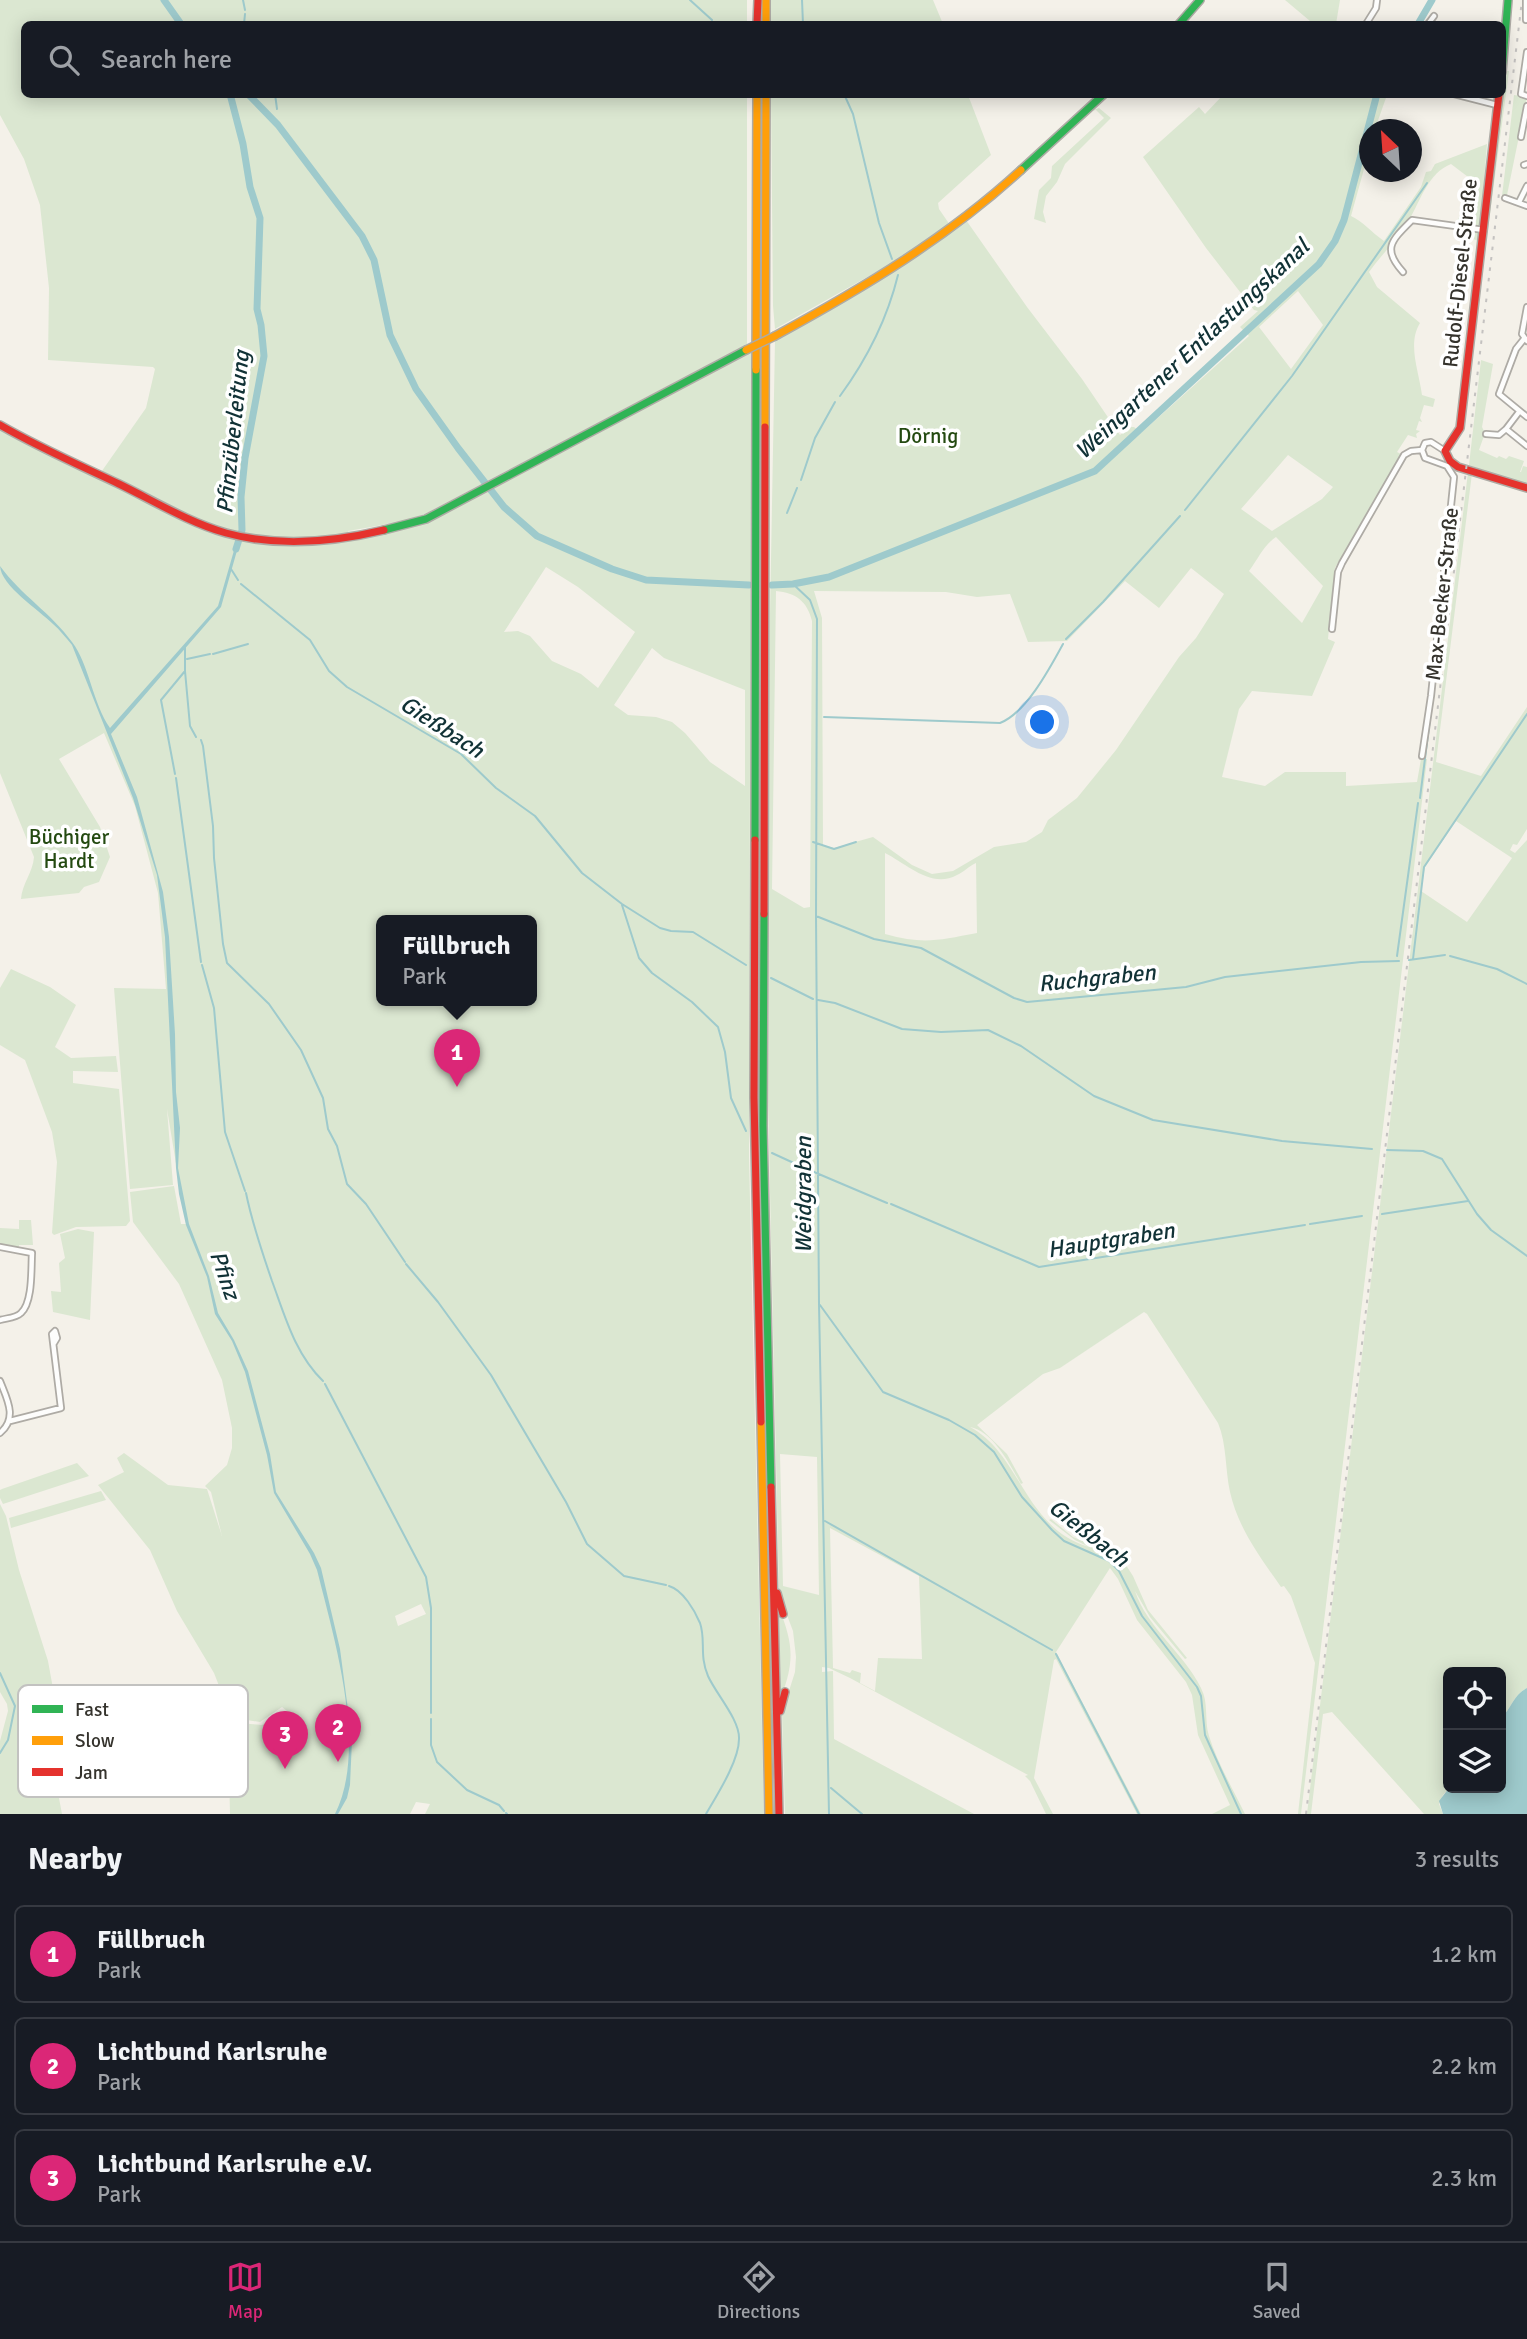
<!DOCTYPE html>
<html lang="en">
<head>
<meta charset="utf-8">
<style>
	body { margin:0; font-family:Signika,sans-serif; background:#20242c; color:#f1f3f6 }
	.controls { position:absolute; right:21px; bottom:21px; display:grid; overflow:hidden; border-radius:10px; box-shadow:0 4px 18px #0003 }
	.controls button { width:63px; height:63px; display:grid; place-items:center; padding:0; border:0; border-bottom:2px solid #363941; background:#171b24; color:#f1f3f6; font:35px sans-serif }
	.compass { position:absolute; left:1359px; top:119px; width:63px; height:63px; border-radius:50%; background:#171b24; box-shadow:0 4px 18px #0003; rotate:335deg }
	.you { position:absolute; left:1043px; top:723px; width:24px; height:24px; margin:-18px; border:5px solid #fff; border-radius:50%; background:#1a73e8; box-shadow:0 0 0 10px #1a73e833 }
	.badge { display:grid; place-items:center; width:46px; height:46px; border-radius:50%; background:#db2777; color:#fff; font-size:23px; font-weight:700 }
	.pin { position:absolute; translate:-50% -58px; filter:drop-shadow(0 2px 4px #0008) }
	.pin::after { content:''; position:absolute; top:37px; width:24px; height:21px; background:inherit; clip-path:polygon(0 0,100% 0,50% 100%) }
	.popup { position:absolute; left:376px; top:915px; width:161px; height:91px; box-sizing:border-box; display:grid; place-content:center; border-radius:10px; background:#171b24; filter:drop-shadow(0 2px 5px #0005); font-size:23px; white-space:nowrap; color:#9ea1a6 }
	.popup b { font-size:26px; color:#f1f3f6 }
	.popup::after { content:''; position:absolute; left:50%; top:100%; margin-left:-14px; border:14px solid transparent; border-top-color:#171b24 }
	.list { margin:0; padding:0; list-style:none }
	h2 { display:flex; justify-content:space-between; align-items:center; height:91px; margin:0; padding:0 28px; font-size:30px }
	h2 small { font-size:23px; font-weight:400; color:#9ea1a6 }
	.list li { display:grid; grid-template-columns:46px 1fr auto; gap:21px; align-items:center; box-sizing:border-box; height:98px; margin:0 14px 14px; padding:0 14px; border:2px solid #363941; border-radius:10px }
	.list b { display:block; font-size:26px; white-space:nowrap }
	.list p { margin:0; font-size:23px; white-space:nowrap; color:#9ea1a6 }
	.list em { font-size:23px; font-style:normal; color:#9ea1a6 }
	.icon { flex:none; width:38px; height:38px; fill:none; stroke:currentColor; stroke-width:2; stroke-linecap:round; stroke-linejoin:round }
	.map { position:relative; flex:none; width:1527px; height:1814px; overflow:hidden }
	.search { position:absolute; background:#171b24; box-shadow:0 4px 18px #0003; left:21px; right:21px; top:21px; height:77px; display:flex; align-items:center; gap:18px; box-sizing:border-box; padding:0 24px; border-radius:10px; color:#9ea1a6; font-size:26px }
	.sheet { height:427px; background:#171b24 }
	nav { display:flex; justify-content:space-around; align-items:center; box-sizing:border-box; height:98px; border-top:2px solid #363941; background:#171b24; font-size:19px; color:#9ea1a6 }
	nav a { display:grid; justify-items:center; gap:4px }
	nav .on { color:#db2777 }
	.map>svg:first-child { display:block }
</style>
</head>
<body>
<div class="map">
<svg width="1527" height="1814" viewBox="0 0 1527 1814">
	<rect width="100%" height="100%" fill="#f4f1e9"/>
	<path fill="#dbe7d1" fill-rule="evenodd" d="M0 0H747V24H24V94L747 95V344L425 514 400 522 348 531 351 537 432 519 751 352 749 1157 764 1814H425L430 1804 416 1802 410 1814H230L228 1722 262 1725 282 1712 287 1711 282 1707 260 1722 228 1717 223 1696 214 1673 177 1611 150 1550 98 1485 124 1472 117 1458 124 1453 168 1485 207 1489 222 1536 211 1492 205 1486 227 1465 232 1448V1428L222 1380 179 1284 133 1222 130 1192 174 1186 181 1224H186L167 1109 173 1185 130 1189 114 988 166 989 158 893 135 806 104 733 59 759 100 827 110 857 99 882 84 887 79 893 21 899C22 884 33 872 34 857L0 773V427L97 478 146 408 155 369 153 367 48 360 49 288 40 205 24 159 0 115ZM546 567 578 587 635 632 598 688 581 674 552 661 530 636 518 631 504 632ZM652 648 664 658 745 690V786L710 762 685 733 672 722 656 717 628 715 614 705ZM382 921H532V1001H382ZM421 1604 426 1614 398 1626 395 1616Z
		M771 0H933L943 24H771Z
		M1285 0H1340L1336 24H1307L1310 21Z
		M1505 71H1509L1464 409 1491 165Z
		M1333 94 1334 96 1369 97 1370 95H1387L1375 129 1370 130 1369 151 1351 216C1364 222 1371 232 1384 241L1421 187 1426 172 1431 171 1435 164 1487 144 1479 241 1454 233 1456 223 1476 183 1451 164C1428 173 1421 200 1409 220 1398 239 1382 254 1369 272L1377 287 1420 323C1407 344 1419 371 1422 395L1435 399 1433 407 1424 405 1420 418 1422 422 1419 421 1416 430 1420 431 1416 434 1417 438 1408 435 1397 452 1401 454 1335 568 1328 639 1335 642 1312 696 1252 691 1239 709 1222 777 1265 786 1285 772H1346V786L1417 782 1421 759H1427L1301 1814H1298L1315 1663 1291 1596 1284 1586 1281 1587C1260 1557 1238 1528 1230 1492 1225 1469 1227 1445 1218 1423L1147 1314 1144 1312 1060 1368 1043 1374 977 1425 1007 1454 1023 1483 1021 1484C1010 1465 993 1431 970 1427 1021 1454 1024 1528 1089 1547L1075 1540 1049 1520 1051 1519 1073 1537 1120 1556 1133 1576 1148 1610 1187 1658 1185 1659 1150 1617 1135 1591C1147 1628 1184 1653 1201 1688 1209 1703 1204 1720 1209 1736 1217 1762 1233 1789 1245 1814H1212L1230 1805 1198 1735 1192 1695 1186 1682 1137 1620 1118 1579 1110 1568 1056 1652 1141 1814H1137L1056 1659 1054 1660 1034 1778 1053 1814H1046L1030 1781 1025 1776 1028 1775 850 1678 829 1668 822 1667V1672L833 1671 834 1739 974 1814H785L782 1713 795 1672 796 1657 793 1631 779 1594 768 1102 769 669 775 340C841 302 905 266 966 220L1027 307 1082 379 1120 435 1129 427H1134L1141 433 1249 336 1240 327 1258 311 1254 310 1206 248 1143 157 1199 107 1205 114 1223 95ZM1298 291 1323 325 1291 369 1259 327ZM1288 455 1333 487 1322 499 1272 531 1241 509ZM1276 537 1323 586 1302 623 1249 571C1258 559 1264 545 1276 537ZM1191 568 1224 594 1196 638 1179 657 1116 750 1077 798 1048 820 1042 832 1026 842 994 847 953 871 932 874 912 865 873 837 834 848 823 845 822 618 814 591 946 592 977 597 1010 594 1028 642 1067 641 1125 581 1159 608ZM776 591C796 593 807 601 812 621L810 907 804 908 772 889ZM885 853C907 864 931 889 957 875 964 872 969 866 976 863L977 933C939 940 924 945 885 934ZM780 1454 817 1457 819 1595 783 1586ZM830 1528 919 1576 922 1659 878 1658 875 1691 860 1683 861 1673 852 1670 850 1673 833 1668Z
		M771 95H968L991 155 938 203 939 209 950 225 894 262 775 329 773 306Z
		M1514 95 1527 97 1507 195 1502 196Z
		M1099 108 1111 118 1065 164 1057 182 1046 196 1043 212 1046 223 1034 219 1039 190 1051 178 1052 166 1104 118 1096 110 1091 111Z
		M1481 360 1493 364 1482 427 1485 433 1479 450 1497 458 1499 456 1506 459 1509 456 1524 461 1520 472H1521L1523 466 1527 467V486L1469 465Z
		M1468 472 1472 473 1436 762 1481 776 1527 707V829L1517 845 1513 844 1510 850 1515 853 1527 840V1688C1513 1695 1512 1708 1501 1718V1672H1448L1449 1788 1443 1795 1439 1804 1443 1814H1424L1332 1712 1323 1714 1311 1814H1307ZM1456 821 1512 858 1467 922 1421 891 1425 867Z
		M761 746 759 1146 775 1814 758 1151Z
		M11 969 50 987 76 1005 55 1047 71 1058 116 1056 118 1072 73 1071V1083L119 1089 130 1221 126 1226 76 1227 54 1235 52 1233 57 1162 52 1132 25 1060 0 1045V988Z
		M19 1220H31L33 1245H19V1248L0 1245V1228L19 1229Z
		M78 1229 94 1232 90 1320 53 1312 51 1291 61 1292 59 1263 65 1258 60 1234Z
		M77 1463 89 1476 3 1504 0 1498V1490L2 1489Z
		M101 1491 106 1500 11 1528 9 1518Z
		M0 1504 6 1516 19 1570 48 1661 56 1705 52 1761 62 1814H0V1741L8 1711 7 1704 0 1692Z
		M779 1608C793 1643 795 1661 781 1697Z
		M219 1691 221 1696 55 1738 56 1730Z"/>
	<path fill="#9ecacc" d="M237 540H240L221 607 111 734 137 797 163 892 169 937 175 1034 176 1092 180 1128 178 1168 189 1224 209 1276 218 1313 234 1340 248 1371 270 1454 276 1492 314 1553 321 1568 340 1649 352 1740 350 1785 347 1798 338 1814H335C368 1749 334 1638 317 1570L310 1554 274 1493 267 1455 245 1372 232 1341 215 1314 207 1277 186 1225 179 1194 176 1168 165 937 157 875 133 798 72 645C66 638 60 630 53 624 39 610 1 586 0 566 21 595 51 613 72 642 89 664 93 704 110 728L218 606Z
		M1527 1688V1814H1443L1439 1801 1449 1788H1501V1718C1512 1708 1513 1695 1527 1688Z"/>
	<g fill="none" stroke-linecap="round" stroke-linejoin="round">
		<path stroke="#9ecacc" stroke-width="2" d="M243 0 245 10
			M690 0 712 20
			M802 0 803 24
			M244 24 245 14
			M275 94 277 109
			M844 94 853 114 879 223 892 259
			M840 396C867 359 887 320 898 275
			M801 480 815 438 835 402
			M1185 510 1292 376 1427 183
			M787 513 797 488
			M231 569 238 580
			M241 584 310 640 329 671 347 687 461 754 496 788 535 816 582 873 622 904 660 928 671 931 693 932 746 965
			M793 584 810 600 817 619 816 916 819 1304 829 1814
			M1066 639 1103 602 1180 516
			M213 654 248 644
			M187 659 210 654
			M185 671 190 726 196 737
			M824 717 1000 723C1026 713 1050 668 1063 644
			M201 740 203 746 213 826 214 858 223 944 227 963 269 1004 301 1050 323 1098 328 1129 337 1146 347 1184 366 1204 405 1262
			M175 774 161 700 185 671V646
			M176 778 201 962
			M1420 798 1431 711
			M813 842 834 849 856 842
			M622 905 639 958 652 973 692 1002 718 1027 725 1052 731 1098 746 1131
			M816 916 874 939 921 948 1014 998 1027 1002 1186 987 1225 977 1361 962 1399 961
			M1397 956 1418 803
			M1450 956 1497 969 1527 984
			M1413 959 1424 867 1527 714
			M1409 960 1445 955
			M202 965 214 1008 225 1132 245 1191
			M771 978 813 999
			M818 1000 835 1003 902 1029 941 1032 988 1030 1021 1046 1094 1096 1153 1120 1282 1141 1372 1149
			M1387 1150 1423 1151 1442 1159 1477 1214 1491 1230 1527 1256
			M772 1153 809 1170
			M814 1172 887 1203
			M246 1193C252 1223 262 1252 272 1281 285 1316 295 1354 323 1381
			M891 1204 1039 1267 1305 1225
			M1382 1214 1468 1201
			M1310 1224 1362 1216
			M406 1264 438 1302 491 1375 566 1502 587 1544 624 1576 666 1585
			M820 1305 883 1392 949 1420 975 1435 994 1452 1022 1497 1052 1530 1064 1541 1109 1561 1119 1571 1142 1616 1197 1687 1201 1696 1205 1735 1241 1814
			M325 1384 426 1577 431 1608V1713
			M825 1521 1052 1650
			M669 1586C683 1590 695 1611 700 1623 706 1640 699 1655 708 1676 716 1694 740 1720 739 1739 739 1761 717 1795 706 1814
			M1056 1654 1139 1814
			M0 1673 15 1706 8 1740 0 1753
			M431 1719V1745L437 1762 467 1790 499 1805 504 1811
			M831 1788 862 1814
			M506 1813 507 1814"/>
		<path stroke="#9ecacc" stroke-width="7" d="M164 0 181 24
			M1418 24 1432 0
			M230 94 243 144 250 187 260 218 257 309 261 325 264 356 245 458 241 497 242 530 236 549
			M248 94 278 125 362 236 374 260 390 335 416 389 458 448 504 507 537 536 612 569 646 580 749 585
			M772 585 793 584 829 577 1095 471 1319 264 1335 241 1344 220 1377 94"/>
		<defs>
			<path id="street" d="M1526 0V20
				M1366 24 1376 8 1377 0
				M1428 24 1434 16
				M1527 52 1521 94 1527 96
				M1454 94 1497 105
				M1521 137 1527 106
				M1524 165 1527 164
				M1505 198 1527 206
				M1519 202 1527 186
				M1403 272C1382 249 1391 241 1412 220L1484 230
				M1527 307 1522 334 1527 341
				M1524 339 1516 349 1499 394 1527 417
				M1519 412 1506 429 1527 446
				M1486 434 1499 435 1506 429
				M1332 629 1338 572 1342 563 1404 455 1411 451 1422 450
				M1422 756 1431 696 1454 477 1447 466 1425 458 1422 450 1425 443 1431 442 1445 451
				M0 1247 32 1253C31 1269 33 1302 21 1313 16 1318 7 1318 0 1320
				M0 1381C7 1399 18 1418 0 1433
				M10 1421 61 1408 52 1334 55 1331 57 1338 54 1343"/>
			<path id="fast" d="M1179 24 1200 0
				M1502 72 1508 0
				M1021 170 1104 94
				M384 530 426 519 746 350
				M755 840 756 370
				M764 914 763 1126 771 1487"/>
			<path id="slow" d="M766 0V24
				M775 336C863 288 947 238 1021 170
				M756 370 757 94
				M765 427 766 94
				M761 1422 769 1814"/>
			<path id="jam" d="M757 24 758 0
				M1499 94 1460 428 1445 451 1450 461 1458 467 1527 488
				M0 425C38 447 79 465 119 484 154 501 188 522 226 533 277 547 334 542 384 530
				M755 840 754 1098 761 1422
				M764 914 765 427
				M771 1487 779 1814
				M777 1593 783 1614
				M780 1711 785 1692"/>
		</defs>
		<use href="#street" stroke="#aeaba5" stroke-width="8"/>
		<use href="#fast" stroke="#aeaba5" stroke-width="10"/>
		<use href="#slow" stroke="#aeaba5" stroke-width="10"/>
		<use href="#jam" stroke="#aeaba5" stroke-width="10"/>
		<use href="#street" stroke="#fdfdfc" stroke-width="4.5"/>
		<use href="#fast" stroke="#30b455" stroke-width="7"/>
		<use href="#slow" stroke="#ff9f0a" stroke-width="7"/>
		<use href="#jam" stroke="#e5322d" stroke-width="7"/>
		<path stroke="#c4c2c0" stroke-width="2" stroke-dasharray="3.5 7" stroke-linecap="butt" d="M1306 1814 1522 0"/>
		<defs>
			<path id="slow-bridge" d="M746 350 775 336"/>
		</defs>
		<use href="#slow-bridge" stroke="#aeaba5" stroke-width="10" stroke-linecap="butt"/>
		<use href="#slow-bridge" stroke="#ff9f0a" stroke-width="7"/>
	</g>
	<g text-anchor="middle" dominant-baseline="central" stroke-width="7" stroke-linejoin="round" paint-order="stroke">
		<g font-size="21" fill="#35332d" stroke="#fff">
			<text transform="translate(1460 273) rotate(-84)">Rudolf-Diesel-Straße</text>
			<text transform="translate(1442 594) rotate(-84)">Max-Becker-Straße</text>
		</g>
		<g font-size="21" fill="#244a11" stroke="#fff">
			<text x="928" y="436">Dörnig</text>
			<text x="69" y="837">Büchiger<tspan x="69" dy="24">Hardt</tspan></text>
		</g>
		<g font-size="23" font-style="italic" fill="#113236" stroke="#fff">
			<text transform="translate(1192 349) rotate(-43)">Weingartener Entlastungskanal</text>
			<text transform="translate(233 432) rotate(-84)">Pfinzüberleitung</text>
			<text transform="translate(442 727) rotate(33)">Gießbach</text>
			<text transform="translate(1097 978) rotate(-6)">Ruchgraben</text>
			<text transform="translate(803 1195) rotate(-90)">Weidgraben</text>
			<text transform="translate(1111 1240) rotate(-9)">Hauptgraben</text>
			<text transform="translate(225 1275) rotate(71)">Pfinz</text>
			<text transform="translate(1089 1533) rotate(38)">Gießbach</text>
		</g>
	</g>
	<rect x="18" y="1685" width="230" height="112" rx="10" fill="#fff" stroke="#c2c2c0" stroke-width="2"/>
	<rect x="32" y="1705" width="31" height="8" fill="#30b455"/>
	<rect x="32" y="1736" width="31" height="9" fill="#ff9f0a"/>
	<rect x="32" y="1768" width="31" height="8" fill="#e5322d"/>
	<g font-size="19" fill="#35332d">
		<text x="75" y="1716">Fast</text>
		<text x="75" y="1747">Slow</text>
		<text x="75" y="1779">Jam</text>
	</g>
</svg>
<div class="controls">
<button><svg class="icon" aria-label="locate" viewBox="0 0 24 24"><circle cx="12" cy="12" r="6"/><path d="M12 2v4M12 18v4M2 12h4M18 12h4"/></svg></button>
<button><svg class="icon" aria-label="layers" viewBox="0 0 24 24"><path d="M12 4l9 5-9 5-9-5zM3 14l9 5 9-5"/></svg></button>
</div>
<svg class="compass" viewBox="-18 -18 36 36"><path d="M0-13l5 13h-10z" fill="#e53935"/><path d="M0 13l5-13h-10z" fill="#9ea1a6"/></svg>
<div class="you"></div>
<div class="pin badge" style="left:457px;top:1087px">1</div>
<div class="popup"><b>Füllbruch</b>Park</div>
<div class="pin badge" style="left:338px;top:1762px">2</div>
<div class="pin badge" style="left:285px;top:1769px">3</div>
<div class="search"><svg class="icon" aria-label="search" viewBox="0 0 24 24"><circle cx="10" cy="10" r="6"/><path d="M15 15l6 6"/></svg>Search here</div>
</div>
<section class="sheet">
<h2>Nearby<small>3 results</small></h2>
<ul class="list">
<li><span class="badge">1</span><div><b>Füllbruch</b><p>Park</p></div><em>1.2 km</em></li>
<li><span class="badge">2</span><div><b>Lichtbund Karlsruhe</b><p>Park</p></div><em>2.2 km</em></li>
<li><span class="badge">3</span><div><b>Lichtbund Karlsruhe e.V.</b><p>Park</p></div><em>2.3 km</em></li>
</ul>
</section>
<nav>
<a class="on"><svg class="icon" aria-label="map" viewBox="0 0 24 24"><path d="M3 6l6-2 6 2 6-2v14l-6 2-6-2-6 2zM9 4v14M15 6v14"/></svg>Map</a>
<a><svg class="icon" aria-label="directions" viewBox="0 0 24 24"><path d="M12 3l9 9-9 9-9-9zM9 14v-3h6M13 9l2 2-2 2"/></svg>Directions</a>
<a><svg class="icon" aria-label="saved" viewBox="0 0 24 24"><path d="M7 4h10v16l-5-4-5 4z"/></svg>Saved</a>
</nav>
</body>
</html>
